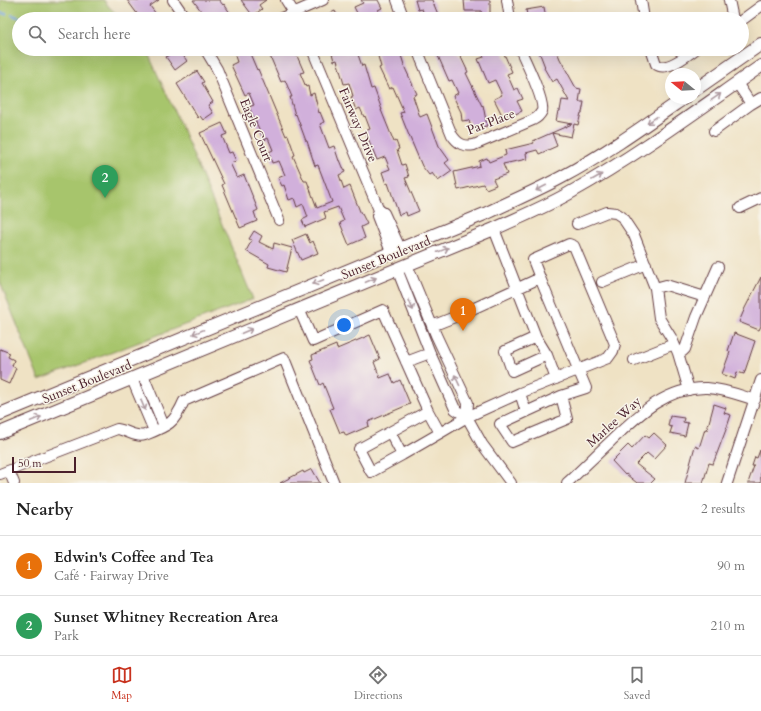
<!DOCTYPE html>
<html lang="en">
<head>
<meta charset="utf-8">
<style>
	body { margin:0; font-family:Cardo,serif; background:#f2f2f2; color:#222 }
	.compass { position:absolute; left:665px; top:68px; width:36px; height:36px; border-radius:50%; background:#fff; box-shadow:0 4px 16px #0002; rotate:288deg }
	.scale { position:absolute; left:12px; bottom:10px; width:64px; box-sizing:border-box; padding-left:4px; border:2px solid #4a1f2b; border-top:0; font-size:11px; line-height:14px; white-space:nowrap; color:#4a1f2b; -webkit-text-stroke:3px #f7f3e8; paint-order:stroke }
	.you { position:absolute; left:344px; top:325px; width:14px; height:14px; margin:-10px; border:3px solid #fff; border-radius:50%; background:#1a73e8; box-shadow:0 0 0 6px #1a73e833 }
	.badge { display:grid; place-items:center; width:26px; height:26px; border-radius:50%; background:#c8321e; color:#fff; font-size:13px; font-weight:700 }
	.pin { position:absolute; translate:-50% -33px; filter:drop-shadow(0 1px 2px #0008) }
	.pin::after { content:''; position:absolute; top:21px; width:14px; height:12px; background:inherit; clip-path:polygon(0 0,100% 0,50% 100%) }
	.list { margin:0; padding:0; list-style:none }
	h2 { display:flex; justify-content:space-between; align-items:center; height:52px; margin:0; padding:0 16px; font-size:17px }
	h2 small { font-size:13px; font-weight:400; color:#767676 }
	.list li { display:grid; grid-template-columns:26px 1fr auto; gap:12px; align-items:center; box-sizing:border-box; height:60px; padding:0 16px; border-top:1px solid #e0e0e0 }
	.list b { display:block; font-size:15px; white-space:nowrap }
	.list p { margin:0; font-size:13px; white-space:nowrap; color:#767676 }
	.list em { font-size:13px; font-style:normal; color:#767676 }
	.icon { flex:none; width:22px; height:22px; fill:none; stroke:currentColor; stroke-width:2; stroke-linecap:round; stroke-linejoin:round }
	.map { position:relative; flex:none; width:761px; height:483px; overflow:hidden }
	.search { position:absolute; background:#fff; box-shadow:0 4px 16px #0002; left:12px; right:12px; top:12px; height:44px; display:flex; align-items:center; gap:10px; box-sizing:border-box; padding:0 14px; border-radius:22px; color:#767676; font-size:15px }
	.sheet { height:172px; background:#fff }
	nav { display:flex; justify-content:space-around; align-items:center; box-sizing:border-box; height:56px; border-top:1px solid #e0e0e0; background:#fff; font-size:11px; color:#767676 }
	nav a { display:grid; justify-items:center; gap:2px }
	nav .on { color:#c8321e }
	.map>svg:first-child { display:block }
</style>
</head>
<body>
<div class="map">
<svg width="761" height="483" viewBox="0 0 761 483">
	<rect width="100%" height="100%" fill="#f7f3e8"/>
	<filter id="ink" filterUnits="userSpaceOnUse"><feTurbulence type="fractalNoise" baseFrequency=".025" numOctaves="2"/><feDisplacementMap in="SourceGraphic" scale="8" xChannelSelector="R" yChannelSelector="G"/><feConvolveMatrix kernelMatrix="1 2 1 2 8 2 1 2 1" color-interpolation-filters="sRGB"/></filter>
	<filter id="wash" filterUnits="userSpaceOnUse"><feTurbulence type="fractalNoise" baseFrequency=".012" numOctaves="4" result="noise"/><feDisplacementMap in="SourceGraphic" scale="16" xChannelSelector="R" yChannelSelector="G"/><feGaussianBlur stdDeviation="0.9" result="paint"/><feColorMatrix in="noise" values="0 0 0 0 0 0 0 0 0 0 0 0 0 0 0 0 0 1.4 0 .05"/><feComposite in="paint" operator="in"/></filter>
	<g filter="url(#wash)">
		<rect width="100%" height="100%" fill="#efe2c4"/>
		<path fill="#a7c56c" stroke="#78724c" d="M0 0H104L109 7 122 19H19V49H146L182 128 253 299 39 380 0 282Z"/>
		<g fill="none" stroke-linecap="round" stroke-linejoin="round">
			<path stroke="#71a3dc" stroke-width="2.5" d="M0 13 6 14
				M12 15 18 17 33 19 96 18
				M134 49 136 50"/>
		</g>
		<g id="blocks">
			<path fill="#d1b0db" d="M127 0H159L150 6 156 14 148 19H141Z
				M193 0H219L223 5 224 4 234 19H207Z
				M241 0H266L259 5 262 9 253 16Z
				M361 0H378L382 8 378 10 382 19H360L354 7 363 3Z
				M415 0H432L440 19H426L422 9 418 10Z
				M464 0H490V19H483L481 11H465Z
				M544 7 546 19H528L526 10Z
				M335 11 339 19H317Z
				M177 49H188L182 54 187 61 175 70 166 57Z
				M243 49H248L257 70 258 69 286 136 288 135 295 155 293 156 304 181H307L317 208 332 202 329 194 318 165 315 166 307 141H306L296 114 295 115 290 97H292L285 80 281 82 267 49H294L304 72 300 73 306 87 308 86 310 95 314 93 319 113 320 112 324 122 320 124 329 148 334 146 339 161 340 160 345 172 339 175 344 189 350 186 361 214H362L367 224 361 227 365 238 349 245 340 223 344 221 338 207 324 212 326 218 305 227 302 220 308 217 303 204 297 207 294 198 289 200 284 185 282 186 278 178 285 175 279 161 272 163 269 152 273 150 268 138 264 140 249 107 254 105 249 93 245 95 231 65 237 62 234 53Z
				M331 49H356L362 66 364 65 371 89 374 88 382 110H381L394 142 396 141 399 149 397 150 402 165 405 164 409 177 405 178 419 211 407 216 406 212 399 215 388 183 386 184 382 172 390 169 385 157 377 160 365 131 370 129 365 116 364 117 360 108 356 110 351 97 353 96 349 83 344 84 337 60 334 61Z
				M376 49H399L405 68 417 94 413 96 420 117 427 114 439 146 449 160 445 163 452 171 438 181 432 173 429 175 422 166 408 133 400 113 404 112 393 87 389 89 379 68 381 67Z
				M435 49H455L457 54 459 53 468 72 466 73 482 106 483 105 487 126 471 129 469 120 462 121 461 112 453 96 458 93 452 80 449 81Z
				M481 49H495L497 52 502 49 512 72 507 74 514 90 518 88 523 99 517 101 522 111 509 117 507 113 502 115 494 99 502 95 495 80 488 83 478 59 484 57Z
				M538 49H556L560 59 576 88 581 89 579 102H584L582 113H581L578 125 574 124 571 137 552 133 557 146 539 154 537 150 526 153 527 159 503 164 507 174 493 179 496 185 486 189 483 184 458 190 454 172 480 166 479 161 487 158 489 162 506 155 505 150 534 143 533 141 572 124 556 121 558 111H560L562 100 569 101 557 79 552 82 544 68 545 67Z
				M197 71 204 82 202 83 213 102 208 105 213 113 203 120 200 116 198 118 177 84Z
				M222 123 227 134 222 136 229 153 232 152 236 161 230 163 237 178 244 175 258 210 254 212 257 221 240 228 222 185 224 184 200 133Z
				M254 231 262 236 259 242 273 249 274 243 292 248 286 272 268 267 269 264 246 251 252 240 249 239Z
				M306 234 310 243 313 241 318 253 301 260 292 240Z
				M761 277V326L759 330 739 322 745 308Z
				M734 333 755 341 744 374 737 372 735 379 722 374 730 352 728 351Z
				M370 335 380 359 374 362 380 378 390 374 394 383 400 380 410 404 368 422 369 426 346 436 344 432 340 433 330 409 333 408 323 383 320 385 310 360 313 359 312 355 336 345 337 349Z
				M0 349 10 353 8 357 14 360 12 366 16 368 9 384 0 380Z
				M714 404 726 408 724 413 731 415 727 427 713 464 709 463 703 483H685L695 446 699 448 705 429 707 430Z
				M670 416 684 418 683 422 688 423 685 436 670 433 672 427 668 426Z
				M654 433 667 445 654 459 647 453 636 464 655 479 651 483H637L626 474 625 475 612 461 628 445 632 449 645 435 649 438Z
				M760 450 761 483H748L754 466H752L755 457 757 458Z
				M312 469 320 483H280L303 471 304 473Z"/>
		</g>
	</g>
	<g filter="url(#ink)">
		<use href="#blocks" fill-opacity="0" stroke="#633c42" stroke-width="1"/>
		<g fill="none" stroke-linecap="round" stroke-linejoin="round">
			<defs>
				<path id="minor" d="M173 0 186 19
					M286 0 298 19
					M397 0 404 19
					M507 0 510 19
					M641 0 644 19
					M729 0 733 19
					M279 19 323 0
					M742 20 761 6
					M205 49 217 69 279 220
					M312 49 379 210 384 213 400 248
					M417 49 452 135C458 144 464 147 474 145L533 120C537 118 540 115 542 111 545 101 525 60 520 49
					M651 49 656 64C666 73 687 55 696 49
					M751 104 761 98
					M714 131 751 104 737 83
					M740 208 761 198
					M379 210 377 216 391 252
					M577 224 607 212 616 213 622 217 634 235 655 288 659 318 672 339 678 353 689 390
					M494 229 536 337 505 351 512 371 547 355 556 379
					M407 265 436 335 468 403 467 417
					M397 269 430 353 455 409 467 417 482 444 511 483
					M602 282 646 264
					M655 288 666 285 705 297
					M299 309 313 341 383 310 428 411 440 433 467 417 520 393 526 412 500 424 512 442 567 419 561 396 526 412
					M432 326 457 316 540 278 586 388 561 396
					M536 337 547 355
					M678 353 683 351 685 349 696 317 718 267
					M634 360 674 344
					M406 362 430 353
					M143 375 164 426
					M132 379 154 431
					M520 393 608 358 613 351 615 344 574 246 569 244 533 260 540 278
					M390 432 359 449 371 472 402 455 390 432 428 411
					M402 455 440 433
					M9 471 14 483
					M0 474 117 429C127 430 135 438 145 435 168 426 174 424 184 401L284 358 334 483
					M567 483C582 469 596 455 611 441 639 414 666 387 707 388 724 389 739 395 755 400
					M727 483 761 380"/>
				<path id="major" d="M695 90 761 44
					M0 414 487 213C512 201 538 190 562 177 605 154 644 126 684 98
					M0 433 494 229C520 217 548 206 573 191 639 154 699 109 761 66"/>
			</defs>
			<use href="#minor" stroke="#633c42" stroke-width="12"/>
			<use href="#major" stroke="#633c42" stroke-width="14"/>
			<use href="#minor" stroke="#fff" stroke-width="10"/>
			<use href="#major" stroke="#fff" stroke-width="12"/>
		</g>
		<defs><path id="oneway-shaft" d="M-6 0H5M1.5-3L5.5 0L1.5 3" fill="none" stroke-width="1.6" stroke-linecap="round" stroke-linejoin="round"/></defs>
		<g stroke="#ae9aa0">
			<use href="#oneway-shaft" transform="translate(716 97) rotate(-35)"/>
			<use href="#oneway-shaft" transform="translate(652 120) rotate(145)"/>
			<use href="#oneway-shaft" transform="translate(597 177) rotate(-30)"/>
			<use href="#oneway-shaft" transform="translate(541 188) rotate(153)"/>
			<use href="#oneway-shaft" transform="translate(443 250) rotate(-22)"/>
			<use href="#oneway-shaft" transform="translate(371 280) rotate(-23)"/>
			<use href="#oneway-shaft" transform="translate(318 282) rotate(158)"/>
			<use href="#oneway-shaft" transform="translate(411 305) rotate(68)"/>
			<use href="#oneway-shaft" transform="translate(247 331) rotate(-23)"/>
			<use href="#oneway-shaft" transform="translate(198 332) rotate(158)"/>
			<use href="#oneway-shaft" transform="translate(457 380) rotate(-115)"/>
			<use href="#oneway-shaft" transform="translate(143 405) rotate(67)"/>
			<use href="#oneway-shaft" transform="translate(36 419) rotate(-22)"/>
		</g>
	</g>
	<g text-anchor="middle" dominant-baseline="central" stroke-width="3" stroke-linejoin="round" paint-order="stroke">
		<g font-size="13" fill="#4a1f2b" stroke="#f7f3e8">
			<text transform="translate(491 122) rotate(-21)">Par Place</text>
			<text transform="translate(358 125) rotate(67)">Fairway Drive</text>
			<text transform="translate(256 130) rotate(68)">Eagle Court</text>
			<text transform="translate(386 258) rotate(-22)">Sunset Boulevard</text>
			<text transform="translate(87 382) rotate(-22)">Sunset Boulevard</text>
			<text transform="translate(614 422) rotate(-42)">Marlee Way</text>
		</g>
	</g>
</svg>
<svg class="compass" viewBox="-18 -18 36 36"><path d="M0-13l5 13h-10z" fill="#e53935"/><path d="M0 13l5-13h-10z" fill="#767676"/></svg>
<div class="scale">50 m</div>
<div class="you"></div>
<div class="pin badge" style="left:463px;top:331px;background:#e8710a">1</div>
<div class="pin badge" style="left:105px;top:198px;background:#2e9e5b">2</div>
<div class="search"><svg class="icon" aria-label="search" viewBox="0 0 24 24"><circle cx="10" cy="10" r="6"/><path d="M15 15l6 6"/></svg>Search here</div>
</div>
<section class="sheet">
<h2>Nearby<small>2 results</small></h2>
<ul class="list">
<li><span class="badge" style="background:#e8710a">1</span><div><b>Edwin's Coffee and Tea</b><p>Café · Fairway Drive</p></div><em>90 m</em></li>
<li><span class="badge" style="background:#2e9e5b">2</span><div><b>Sunset Whitney Recreation Area</b><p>Park</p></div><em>210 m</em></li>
</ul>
</section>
<nav>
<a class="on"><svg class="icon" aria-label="map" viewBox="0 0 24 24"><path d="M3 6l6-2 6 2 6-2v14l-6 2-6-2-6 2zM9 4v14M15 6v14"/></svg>Map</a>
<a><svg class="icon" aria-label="directions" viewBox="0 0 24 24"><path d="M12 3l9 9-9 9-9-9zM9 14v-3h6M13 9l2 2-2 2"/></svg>Directions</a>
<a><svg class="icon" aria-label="saved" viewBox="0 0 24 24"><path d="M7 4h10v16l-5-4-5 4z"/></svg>Saved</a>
</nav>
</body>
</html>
